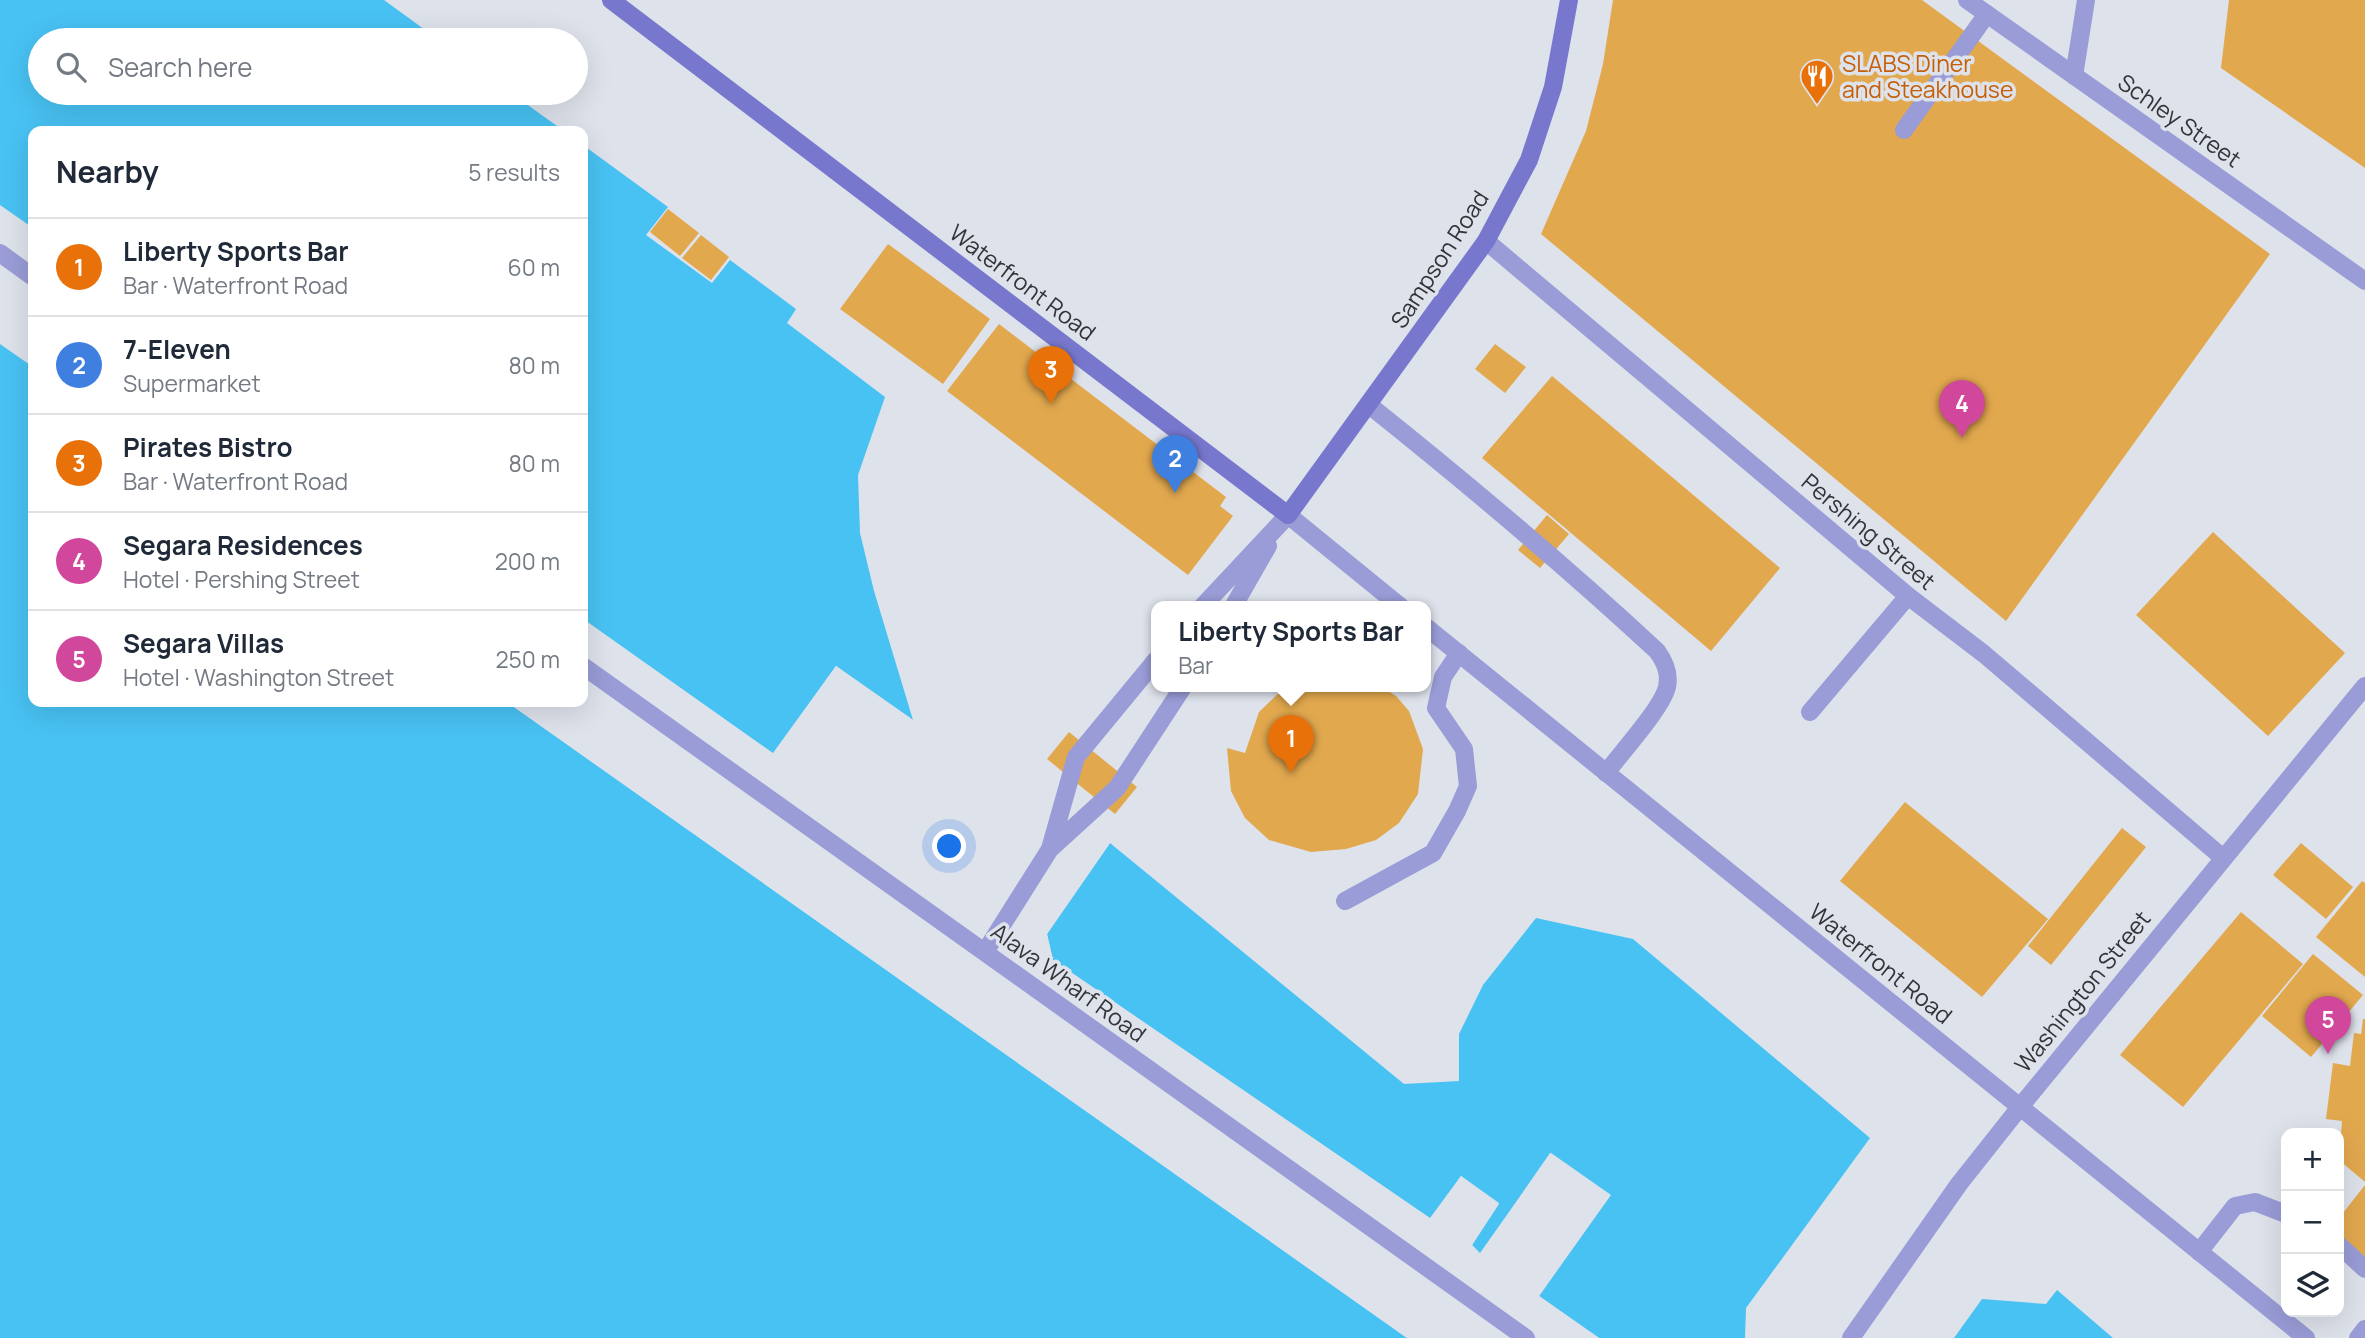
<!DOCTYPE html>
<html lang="en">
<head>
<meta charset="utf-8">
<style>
	body { margin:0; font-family:Manrope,sans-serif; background:#f2f2f3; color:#1f2937 }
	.controls { position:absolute; right:21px; bottom:21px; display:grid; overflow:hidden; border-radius:14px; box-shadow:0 7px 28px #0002 }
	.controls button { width:63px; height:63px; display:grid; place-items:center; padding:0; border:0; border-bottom:2px solid #e0e1e3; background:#fff; color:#1f2937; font:35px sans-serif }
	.you { position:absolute; left:950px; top:847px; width:24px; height:24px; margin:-18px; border:5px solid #fff; border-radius:50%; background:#1a73e8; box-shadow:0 0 0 10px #1a73e833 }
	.badge { display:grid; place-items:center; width:46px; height:46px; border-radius:50%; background:#d93025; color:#fff; font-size:23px; font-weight:700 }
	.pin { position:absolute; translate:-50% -58px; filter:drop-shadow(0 2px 4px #0008) }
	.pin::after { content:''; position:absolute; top:37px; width:24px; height:21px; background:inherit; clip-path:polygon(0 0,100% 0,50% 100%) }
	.popup { position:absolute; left:1151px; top:601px; width:280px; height:91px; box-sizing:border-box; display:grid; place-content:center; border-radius:14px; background:#fff; filter:drop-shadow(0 2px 5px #0005); font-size:23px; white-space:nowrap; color:#747a83 }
	.popup b { font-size:26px; color:#1f2937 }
	.popup::after { content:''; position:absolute; left:50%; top:100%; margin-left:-14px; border:14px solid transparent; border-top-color:#fff }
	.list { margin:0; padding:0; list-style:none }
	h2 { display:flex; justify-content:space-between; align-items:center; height:91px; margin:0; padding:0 28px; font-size:30px }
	h2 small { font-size:23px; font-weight:400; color:#747a83 }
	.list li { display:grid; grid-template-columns:46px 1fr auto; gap:21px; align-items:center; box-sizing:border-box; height:98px; padding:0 28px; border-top:2px solid #e0e1e3 }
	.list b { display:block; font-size:26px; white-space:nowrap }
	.list p { margin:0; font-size:23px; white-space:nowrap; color:#747a83 }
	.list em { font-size:23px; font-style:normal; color:#747a83 }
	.icon { flex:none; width:38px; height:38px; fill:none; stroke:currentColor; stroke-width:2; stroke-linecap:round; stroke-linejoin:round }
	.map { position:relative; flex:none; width:2365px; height:1338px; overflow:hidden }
	.search { position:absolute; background:#fff; box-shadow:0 7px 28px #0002; left:28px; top:28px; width:560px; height:77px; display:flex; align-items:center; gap:18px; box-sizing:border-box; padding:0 24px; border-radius:38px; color:#747a83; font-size:26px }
	.panel { position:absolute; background:#fff; box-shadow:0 7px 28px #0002; left:28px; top:126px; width:560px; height:581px; border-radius:14px }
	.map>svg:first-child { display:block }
</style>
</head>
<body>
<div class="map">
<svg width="2365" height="1338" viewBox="0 0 2365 1338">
	<rect width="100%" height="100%" fill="#dee2eb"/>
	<path fill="#48c2f3" d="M0 0H384L439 40H40V93H511L564 131H33V228L0 205Z
		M583 145 668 207 646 235 712 283 730 260 796 309 787 323 885 397 858 475 860 533 874 591 913 720 836 666 773 754 583 619Z
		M0 344 33 367V702H507L1407 1338H0Z
		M1110 843 1404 1084 1459 1081V1034L1483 985 1536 918 1633 939 1870 1138 1746 1308 1745 1338H1599L1539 1296 1610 1195 1550 1153 1480 1254 1472 1245 1499 1203 1461 1176 1431 1219 1053 960 1047 934Z
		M2057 1290 2113 1338H1954L1982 1299 2046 1304Z"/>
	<path fill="#dee2eb" d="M583 619 773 753 836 666 913 720 911 723 837 671 772 757 583 623Z
		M507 702H513L1411 1338H1407Z
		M1108 841 1110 843 1047 934 1053 960 1430 1218 1461 1176 1499 1204 1472 1245 1480 1253 1551 1153 1611 1195 1539 1296 1599 1338H1593L1536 1297 1606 1196 1551 1157 1483 1256 1479 1257 1469 1244 1495 1205 1461 1181 1433 1221 1429 1222 1050 962 1044 932Z"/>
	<path fill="#e2a84e" d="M1613 0H1922L2270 254 2006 621 1541 234 1586 131 1603 64Z
		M2229 0H2365V168L2221 68Z
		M668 209 699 233 680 256 650 232Z
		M701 235 729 257 711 280 682 258Z
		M888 244 990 319 943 384 840 309Z
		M999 324 1226 497 1220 506 1233 516 1188 575 947 391Z
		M1495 344 1526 367 1505 393 1475 369Z
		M1552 376 1780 568 1711 651 1482 458Z
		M1547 515 1569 534 1540 568 1518 550Z
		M2213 532 2345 653 2268 736 2136 615Z
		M1285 687H1382L1396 696 1409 711 1423 749 1418 794 1399 823 1376 840 1346 849 1311 852 1269 840 1245 818 1231 791 1227 748 1245 753 1259 712Z
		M1069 732 1137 787 1115 814 1047 759Z
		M1905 802 2048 919 1982 997 1840 881Z
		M2122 828 2146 847 2051 965 2028 946Z
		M2301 843 2353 887 2326 919 2273 875Z
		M2362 881 2365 883V977L2316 937Z
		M2241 912 2303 964 2183 1107 2120 1055Z
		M2313 954 2363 995 2311 1057 2262 1016Z
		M2363 1019H2365V1182L2339 1160 2342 1121 2326 1119 2333 1063 2350 1066 2354 1033 2361 1034Z
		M2365 1185V1259L2339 1238V1218Z"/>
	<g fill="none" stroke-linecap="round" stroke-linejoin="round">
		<path stroke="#999cd6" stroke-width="18" d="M1904 130 1987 14
			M0 253 33 277
			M1369 405C1468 484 1564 565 1657 651 1665 662 1670 673 1667 687 1662 708 1621 753 1606 773
			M1202 607 1288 515
			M1233 607 1268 546
			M583 666 1526 1338
			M1810 712 1908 596
			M1050 849 1117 788 1183 687
			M1345 901 1433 853 1457 811 1468 786 1464 749 1436 708 1443 677 1459 653
			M985 952 1050 849 1076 757 1156 660
			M2339 1245 2365 1269
			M2199 1252 2235 1206 2255 1202 2286 1214
			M1851 1338 1959 1184 2020 1107
			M2358 1338 2365 1329"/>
		<path stroke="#999cd6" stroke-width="18" d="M1967 0 2365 281
			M2074 76 2086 0
			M1486 241 1908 596 1984 654 2222 857
			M1288 515 1401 607
			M1426 627 2306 1338
			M2020 1107 2365 686"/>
		<path stroke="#7778cd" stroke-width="18" d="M611 0 1288 515 1486 241 1529 160 1553 87 1569 0"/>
	</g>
	<defs>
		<symbol id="restaurant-pin" viewBox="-11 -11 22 30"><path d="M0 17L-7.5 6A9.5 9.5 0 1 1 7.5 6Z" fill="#e8710a" stroke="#dee2eb"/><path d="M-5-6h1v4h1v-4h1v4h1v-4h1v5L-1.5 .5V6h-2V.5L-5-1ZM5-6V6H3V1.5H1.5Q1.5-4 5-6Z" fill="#fff"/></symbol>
	</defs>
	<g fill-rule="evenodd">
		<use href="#restaurant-pin" x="1798" y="57" width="38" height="52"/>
	</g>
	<g text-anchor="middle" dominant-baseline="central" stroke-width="7" stroke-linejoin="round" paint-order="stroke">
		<g font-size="23" fill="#c56008" stroke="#dee2eb" text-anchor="start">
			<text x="1842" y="63">SLABS Diner<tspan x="1842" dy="26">and Steakhouse</tspan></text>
		</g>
		<g font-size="23" fill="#333438" stroke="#dee2eb">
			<text transform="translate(2180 120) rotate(35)">Schley Street</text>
			<text transform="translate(1439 259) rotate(-57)">Sampson Road</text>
			<text transform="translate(1023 282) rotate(37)">Waterfront Road</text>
			<text transform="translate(1869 531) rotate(40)">Pershing Street</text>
			<text transform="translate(1881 963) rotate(39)">Waterfront Road</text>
			<text transform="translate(1069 982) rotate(36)">Alava Wharf Road</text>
			<text transform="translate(2082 991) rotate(-51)">Washington Street</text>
		</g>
	</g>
</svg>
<div class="controls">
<button>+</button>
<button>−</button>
<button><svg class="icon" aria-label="layers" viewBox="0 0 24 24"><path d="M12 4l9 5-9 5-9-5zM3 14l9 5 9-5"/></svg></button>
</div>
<div class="you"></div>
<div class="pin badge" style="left:1291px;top:773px;background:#e8710a">1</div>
<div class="popup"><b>Liberty Sports Bar</b>Bar</div>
<div class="pin badge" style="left:1175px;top:493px;background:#3f7fe0">2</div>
<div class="pin badge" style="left:1051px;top:404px;background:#e8710a">3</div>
<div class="pin badge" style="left:1962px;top:438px;background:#d1479c">4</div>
<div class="pin badge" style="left:2328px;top:1054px;background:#d1479c">5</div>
<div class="search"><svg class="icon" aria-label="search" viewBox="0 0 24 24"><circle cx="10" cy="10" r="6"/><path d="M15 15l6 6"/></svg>Search here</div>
<section class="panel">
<h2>Nearby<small>5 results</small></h2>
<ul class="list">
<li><span class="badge" style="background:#e8710a">1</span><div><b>Liberty Sports Bar</b><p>Bar · Waterfront Road</p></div><em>60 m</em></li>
<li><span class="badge" style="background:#3f7fe0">2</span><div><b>7-Eleven</b><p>Supermarket</p></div><em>80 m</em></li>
<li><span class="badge" style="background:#e8710a">3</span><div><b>Pirates Bistro</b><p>Bar · Waterfront Road</p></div><em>80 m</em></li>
<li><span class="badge" style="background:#d1479c">4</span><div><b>Segara Residences</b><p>Hotel · Pershing Street</p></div><em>200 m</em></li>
<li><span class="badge" style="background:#d1479c">5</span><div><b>Segara Villas</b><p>Hotel · Washington Street</p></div><em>250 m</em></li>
</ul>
</section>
</div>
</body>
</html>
